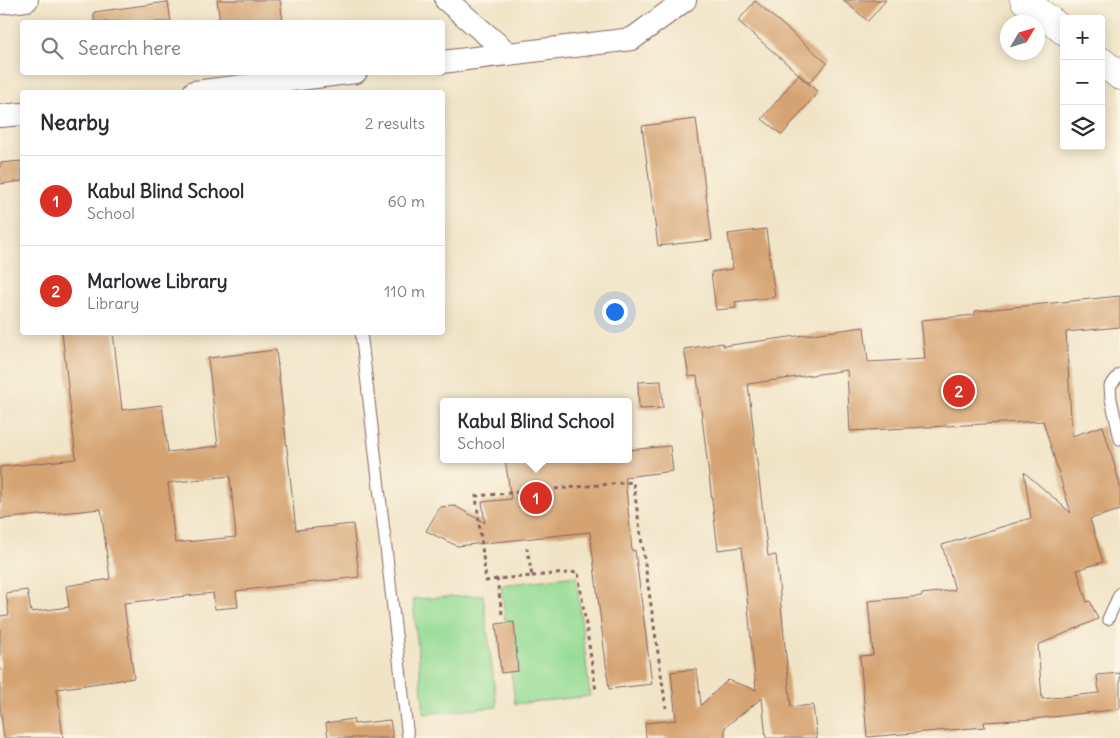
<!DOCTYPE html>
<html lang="en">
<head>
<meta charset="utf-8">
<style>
	body { margin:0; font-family:Delius,sans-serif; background:#f2f2f3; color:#2b2b33 }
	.controls { position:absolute; right:15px; top:15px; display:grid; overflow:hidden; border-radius:5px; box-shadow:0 2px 12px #0003 }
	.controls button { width:45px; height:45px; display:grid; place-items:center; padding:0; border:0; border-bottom:1px solid #e1e1e2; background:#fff; color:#2b2b33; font:25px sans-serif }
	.compass { position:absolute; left:1000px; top:15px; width:45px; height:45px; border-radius:50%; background:#fff; box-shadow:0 2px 12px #0003; rotate:52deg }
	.you { position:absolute; left:614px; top:311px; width:18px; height:18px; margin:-12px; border:4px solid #fff; border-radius:50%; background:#1a73e8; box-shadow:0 0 0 8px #1a73e833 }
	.badge { display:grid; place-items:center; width:32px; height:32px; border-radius:50%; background:#d93025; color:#fff; font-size:16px; font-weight:700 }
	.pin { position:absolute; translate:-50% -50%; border:2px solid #fff; box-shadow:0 1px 5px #0006 }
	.popup { position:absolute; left:440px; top:398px; width:192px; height:65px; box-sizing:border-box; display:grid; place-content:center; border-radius:5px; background:#fff; filter:drop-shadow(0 1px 4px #0005); font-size:16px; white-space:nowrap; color:#7c7c81 }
	.popup b { font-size:19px; color:#2b2b33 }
	.popup::after { content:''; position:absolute; left:50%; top:100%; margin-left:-10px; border:10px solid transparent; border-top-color:#fff }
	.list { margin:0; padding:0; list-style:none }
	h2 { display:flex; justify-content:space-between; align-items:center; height:65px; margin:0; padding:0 20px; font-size:21px }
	h2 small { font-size:16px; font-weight:400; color:#7c7c81 }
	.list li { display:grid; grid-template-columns:32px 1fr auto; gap:15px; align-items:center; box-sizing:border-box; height:90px; padding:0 20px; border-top:1px solid #e1e1e2 }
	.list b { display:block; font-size:19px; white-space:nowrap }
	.list p { margin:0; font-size:16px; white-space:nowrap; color:#7c7c81 }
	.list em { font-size:16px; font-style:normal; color:#7c7c81 }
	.icon { flex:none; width:28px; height:28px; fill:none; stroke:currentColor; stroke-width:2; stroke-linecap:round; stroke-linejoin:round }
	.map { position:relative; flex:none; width:1120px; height:738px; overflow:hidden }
	.search { position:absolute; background:#fff; box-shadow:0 2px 12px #0003; left:20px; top:20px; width:425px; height:55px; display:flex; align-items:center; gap:12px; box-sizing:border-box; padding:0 18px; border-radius:5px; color:#7c7c81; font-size:19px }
	.panel { position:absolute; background:#fff; box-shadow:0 2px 12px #0003; left:20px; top:90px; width:425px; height:245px; border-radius:5px }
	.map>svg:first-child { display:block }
</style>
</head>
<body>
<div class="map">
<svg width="1120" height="738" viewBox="0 0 1120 738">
	<rect width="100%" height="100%" fill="#fcf5e5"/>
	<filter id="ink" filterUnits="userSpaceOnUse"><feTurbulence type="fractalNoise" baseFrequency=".02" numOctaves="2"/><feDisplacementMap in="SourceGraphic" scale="10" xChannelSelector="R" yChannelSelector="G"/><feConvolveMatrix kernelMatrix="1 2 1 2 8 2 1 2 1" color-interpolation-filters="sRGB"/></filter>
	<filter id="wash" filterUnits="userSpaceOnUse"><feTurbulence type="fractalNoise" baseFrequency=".0096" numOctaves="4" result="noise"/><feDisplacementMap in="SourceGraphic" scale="20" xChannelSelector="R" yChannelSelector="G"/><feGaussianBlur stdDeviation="1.12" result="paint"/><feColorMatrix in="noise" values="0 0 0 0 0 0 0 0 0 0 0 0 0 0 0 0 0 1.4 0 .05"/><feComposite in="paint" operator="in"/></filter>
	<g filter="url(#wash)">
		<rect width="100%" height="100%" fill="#f1e4c6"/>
		<path fill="#95dc95" stroke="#707e60" d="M576 576 590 696 515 704 501 585Z
			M483 595 497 707 424 714 413 599Z"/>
		<g id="blocks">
			<path fill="#d5a371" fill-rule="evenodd" d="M217 0H280L283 22H220Z
				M843 0H886L868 21Z
				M755 1 827 63 809 83 738 21Z
				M168 2 171 22H94V12Z
				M798 75 818 92 782 135 762 119Z
				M696 119 712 240 658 246 642 126Z
				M22 161V181L0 184V163Z
				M766 229 775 297 735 302 736 308 716 310 711 272 733 269 728 234Z
				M1120 296V327L1066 332 1072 436 1103 426 1120 485V510L1090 519 1103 562 1077 570 1087 602 1090 601 1098 619 1038 645 1042 699 1099 693 1097 675 1120 673V709L1034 719 984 722 985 727 867 737 860 656 873 655 868 601 922 596V594L955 590 942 545 1031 518 1024 472 1071 513 1043 421 850 431 847 370 748 384 768 556 776 555 791 707 813 705 817 738H766L762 698 725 727V738H646L645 723 676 720 671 672 697 669 701 705 728 680 756 690 742 547 718 550 697 376 689 377 684 349 723 343V346L864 327 868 362 925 359 921 320 975 315V311Z
				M62 332H113L122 410 162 405 168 452 218 446 208 358 276 350 296 530 353 524 359 577 236 591 238 607 215 609 213 593 124 603 134 678 57 689 63 738H4L0 706V616L9 615 6 593 27 590 31 612 69 607 66 586 110 579 101 509 0 519V467L76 459ZM230 476 236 537 175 543 168 483Z
				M661 381 663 408 639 409 638 382Z
				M670 446 673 471 625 477 632 551 635 550 652 684 609 689 590 532 457 546 426 531 440 507 455 506 485 523 482 502 511 499 505 459H628V450Z
				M514 622 518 671 501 673 496 624Z
				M353 719 354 724 390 720 393 738H328L326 723Z"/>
		</g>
	</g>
	<g filter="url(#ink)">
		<use href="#blocks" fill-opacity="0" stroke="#846461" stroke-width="1"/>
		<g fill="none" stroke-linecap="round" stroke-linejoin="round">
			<defs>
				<path id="service" d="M361 332 408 738
					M1120 374 1110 386 1111 399 1120 439
					M1108 619 1120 593"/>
				<path id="minor" d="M446 0 509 54
					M0 3 27 0
					M442 62 632 39 685 0
					M194 92 356 72
					M0 116 22 114"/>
				<path id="tertiary" d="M1024 0 1064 31
					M1101 61 1120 76"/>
			</defs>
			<use href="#service" stroke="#846461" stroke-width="13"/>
			<use href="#minor" stroke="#846461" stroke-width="24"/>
			<use href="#tertiary" stroke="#846461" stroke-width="29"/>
			<path stroke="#846461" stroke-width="3" stroke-dasharray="4 4" stroke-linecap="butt" d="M532 576 578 572 596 691
				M497 579 486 581 476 496 633 482 666 708
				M502 614 497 579 532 576 527 548"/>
			<use href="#service" stroke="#fff" stroke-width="11"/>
			<use href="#minor" stroke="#fff" stroke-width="22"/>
			<use href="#tertiary" stroke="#fff" stroke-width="28"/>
		</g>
	</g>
</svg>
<div class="controls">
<button>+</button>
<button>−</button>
<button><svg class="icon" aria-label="layers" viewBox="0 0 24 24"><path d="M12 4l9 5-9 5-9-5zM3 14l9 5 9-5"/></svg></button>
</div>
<svg class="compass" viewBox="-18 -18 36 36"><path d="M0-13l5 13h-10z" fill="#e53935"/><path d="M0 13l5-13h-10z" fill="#7c7c81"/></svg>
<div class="you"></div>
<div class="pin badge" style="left:536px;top:498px">1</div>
<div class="popup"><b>Kabul Blind School</b>School</div>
<div class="pin badge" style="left:959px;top:391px">2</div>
<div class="search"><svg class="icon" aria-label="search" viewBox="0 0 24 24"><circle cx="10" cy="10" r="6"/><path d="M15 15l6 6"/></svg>Search here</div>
<section class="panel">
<h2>Nearby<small>2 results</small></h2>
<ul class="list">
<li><span class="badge">1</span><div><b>Kabul Blind School</b><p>School</p></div><em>60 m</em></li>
<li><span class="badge">2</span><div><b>Marlowe Library</b><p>Library</p></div><em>110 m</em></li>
</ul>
</section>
</div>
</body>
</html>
